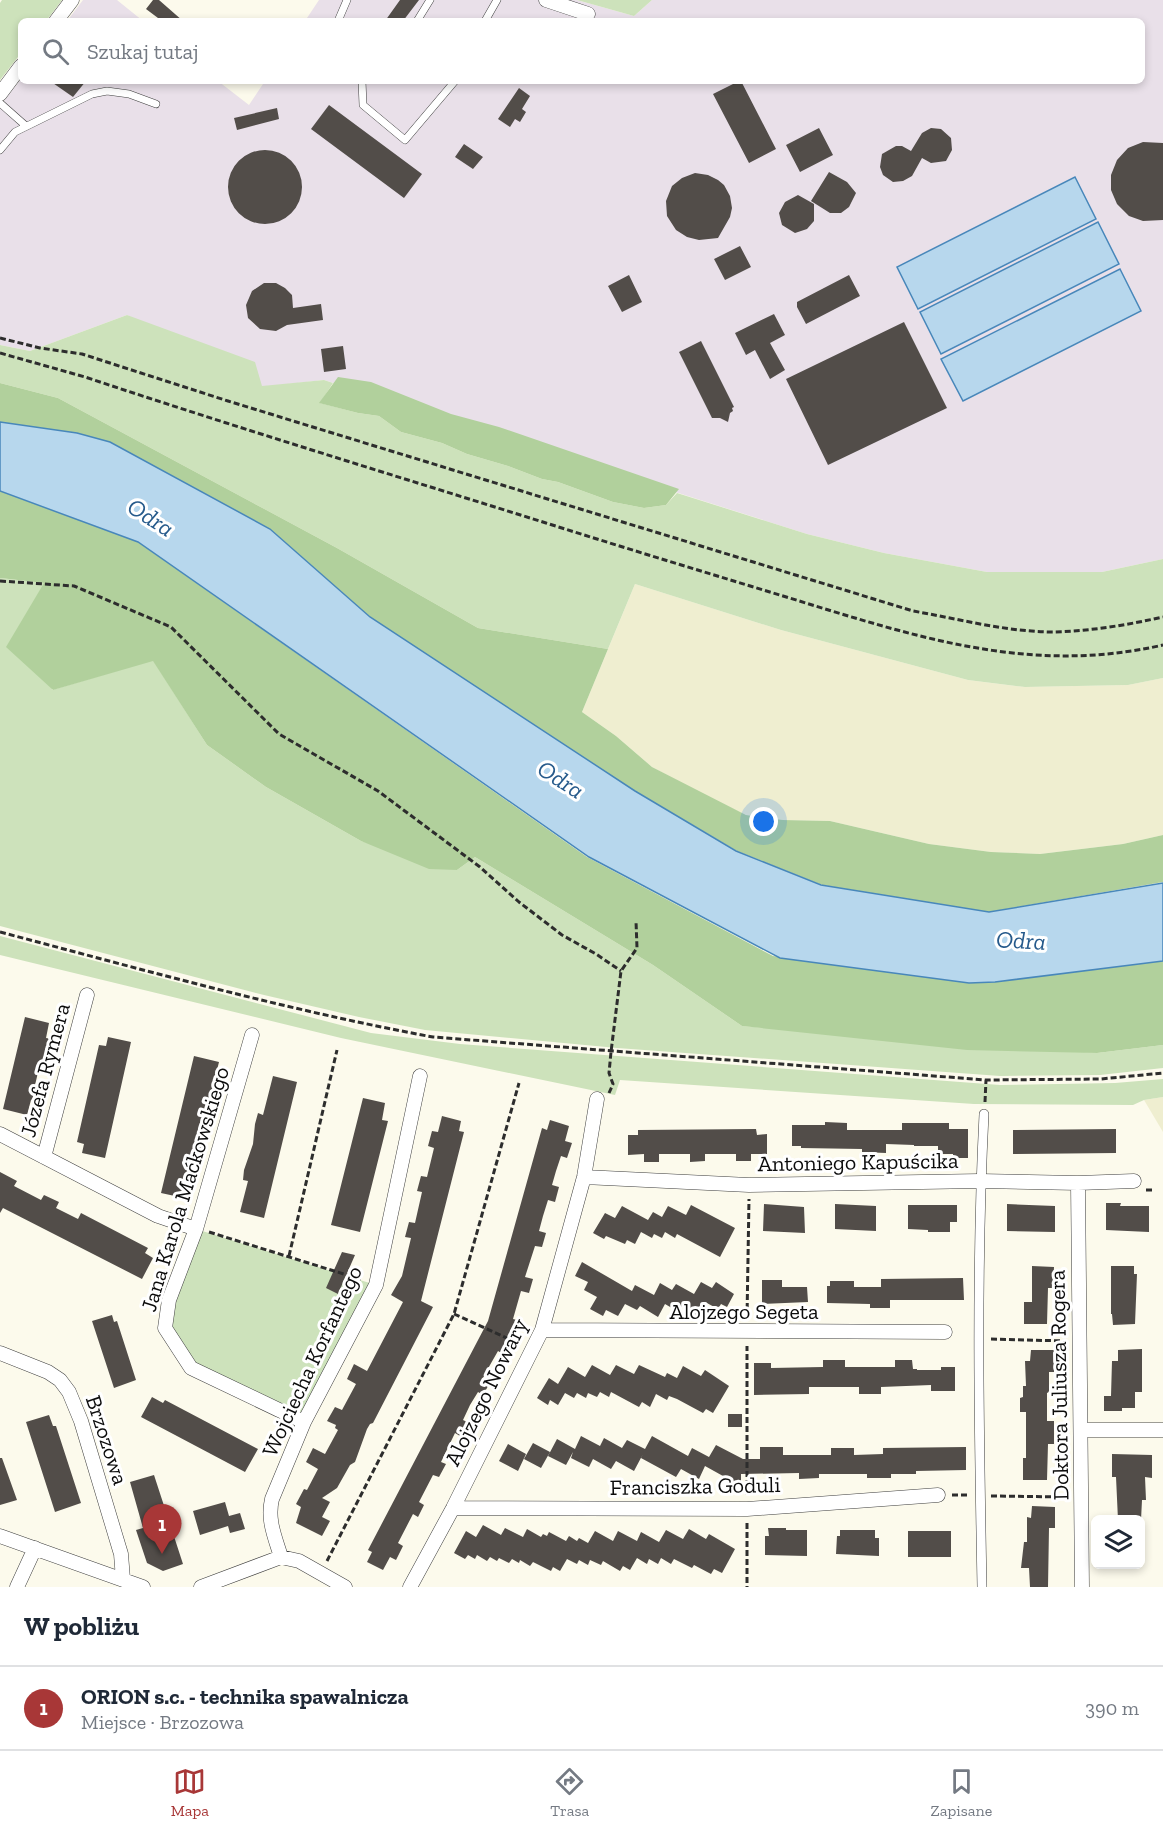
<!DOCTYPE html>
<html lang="pl">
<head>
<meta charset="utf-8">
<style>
	body { margin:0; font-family:"Zilla Slab",serif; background:#f6f6f7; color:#1f2937 }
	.controls { position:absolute; right:18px; bottom:18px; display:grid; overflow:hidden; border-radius:9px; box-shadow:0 3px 9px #0003 }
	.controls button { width:54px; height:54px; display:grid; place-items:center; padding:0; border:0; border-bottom:2px solid #e0e1e3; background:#fff; color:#1f2937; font:30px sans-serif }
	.you { position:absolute; left:764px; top:822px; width:21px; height:21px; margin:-15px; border:4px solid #fff; border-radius:50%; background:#1a73e8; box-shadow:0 0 0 9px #1a73e833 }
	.badge { display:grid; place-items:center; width:39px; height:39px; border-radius:50%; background:#a83737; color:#fff; font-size:20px; font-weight:700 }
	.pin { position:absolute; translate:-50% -50px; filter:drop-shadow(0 2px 3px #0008) }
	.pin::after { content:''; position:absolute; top:32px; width:21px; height:18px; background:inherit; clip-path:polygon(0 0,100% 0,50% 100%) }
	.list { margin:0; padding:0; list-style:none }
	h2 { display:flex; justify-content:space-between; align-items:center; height:78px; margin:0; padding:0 24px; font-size:26px }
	h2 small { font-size:20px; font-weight:400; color:#747a83 }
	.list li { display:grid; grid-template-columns:39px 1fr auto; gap:18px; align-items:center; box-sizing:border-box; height:84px; padding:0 24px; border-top:2px solid #e0e1e3 }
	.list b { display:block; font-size:22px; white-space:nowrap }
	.list p { margin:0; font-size:20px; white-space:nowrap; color:#747a83 }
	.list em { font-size:20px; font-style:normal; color:#747a83 }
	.icon { flex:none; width:33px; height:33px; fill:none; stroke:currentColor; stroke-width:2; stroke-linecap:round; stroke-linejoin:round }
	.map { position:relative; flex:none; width:1163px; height:1587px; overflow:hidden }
	.search { position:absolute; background:#fff; box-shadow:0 3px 9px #0003; left:18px; right:18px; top:18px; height:66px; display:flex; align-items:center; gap:15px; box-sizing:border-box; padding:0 21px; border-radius:9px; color:#747a83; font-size:22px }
	.sheet { height:162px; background:#fff }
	nav { display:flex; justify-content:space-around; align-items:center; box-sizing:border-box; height:84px; border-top:2px solid #e0e1e3; background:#fff; font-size:16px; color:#747a83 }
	nav a { display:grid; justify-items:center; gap:3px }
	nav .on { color:#a83737 }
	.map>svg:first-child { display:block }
</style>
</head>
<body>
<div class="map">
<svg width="1163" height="1587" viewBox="0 0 1163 1587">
	<rect width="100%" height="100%" fill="#fcfaec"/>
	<path fill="#e9e0e9" d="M83 0H117L143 21H67Z
		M319 0H577L634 16 652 0H1163V559L1102 572H987L884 553 807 534 324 380 262 387 127 315 30 351 0 345V106L21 79V81H218L249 105 265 81H1142V21H305Z"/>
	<path fill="#efeed0" d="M635 584 781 630 968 680 1025 687 1128 685 1163 678V835L1123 844 1040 854 991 852 929 844 830 821 783 820 746 815 700 793 652 767 616 736 582 712Z
		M1163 1097V1132L1144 1100Z"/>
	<path fill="#cde2bb" d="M2 0H62L46 21H21V53L0 80V3Z
		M577 0H652L634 16Z
		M127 315 255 362 262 386 324 380 333 383 320 403 358 413 379 416 401 432 442 443 467 454 508 466 542 479 558 482 613 502 644 508 666 505 677 493 807 534 884 553 987 572H1102L1163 559V678L1128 685 1025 687 968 680 781 630 635 584 608 649 478 628 337 548 58 398 0 383V345L30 351Z
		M0 578 44 583 52 690 153 660 207 745 266 787 361 841 457 870 475 857 653 965 742 1026 1097 1053 1163 1045V1068L1100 1075 1000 1076 617 1048 425 1030 359 1017 264 995 0 926Z
		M0 936 371 1033 460 1044 1000 1085 1115 1083 1163 1079V1097L1144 1100 1133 1105 974 1104 620 1080 615 1095 341 1038 0 955Z
		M196 1229 376 1285 304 1422 191 1368 165 1328Z"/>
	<path fill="#b1d09c" d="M338 377 371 382 451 414 499 427 679 489 666 505 644 508 613 502 558 482 542 479 508 466 467 454 442 443 401 432 379 416 358 413 319 403Z
		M0 383 58 398 337 548 478 628 608 649 582 712 616 736 652 767 746 815 783 820 830 821 929 844 991 852 1040 854 1123 844 1163 835V882L989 912 822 885 737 851 635 791 525 721 370 617 270 529 110 442 77 433 0 422Z
		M0 491 138 542 587 857 773 956 969 983 995 982 1163 961V1045L1097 1053 967 1050 742 1026 653 965 475 857 457 870 429 869 361 841 266 787 207 745 153 661 53 690 6 647 44 583 0 578Z"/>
	<path fill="#b7d7ed" stroke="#4887ba" stroke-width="1.5" d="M1075 177 1096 219 918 309 897 267Z
		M1098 222 1119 264 941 354 920 312Z
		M1120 269 1141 311 963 401 941 359Z
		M0 422 77 433 110 442 270 529 370 617 635 791 736 851 821 885 989 912 1163 883V961L995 982 969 983 780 958 589 857 138 542 0 491Z"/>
	<path fill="#524d49" d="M153 0H159L183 21H162L146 9Z
		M400 0H419L403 21H385Z
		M50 81H86L73 97Z
		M739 81H741L776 149 749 163 713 94Z
		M519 88 530 96 522 109 526 112 520 122 515 119 510 127 498 119Z
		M329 105 422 174 404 198 311 129Z
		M277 108 279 119 237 130 234 118Z
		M819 128 833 155 800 172 786 145Z
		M931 128 941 129 951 138 952 150 946 161 931 163 922 158 912 176 903 181 893 182 883 175 880 167 882 154 896 146H902L911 151 922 133Z
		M1143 142 1163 143V220L1143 221 1129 216 1117 204 1111 190V175L1117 160 1128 148Z
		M464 144 483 157 473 169 455 157Z
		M228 187a37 37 0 1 1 74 0a37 37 0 1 1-74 0Z
		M829 172 847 182 856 193 849 207 841 213H830L811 201Z
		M695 173 708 175 718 180 724 185 730 196 732 208 730 217 718 238 699 240 687 237 676 230 667 216 666 201 672 186 682 178Z
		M798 195 814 204V221L807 229 795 233 782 225 779 213 785 202Z
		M740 246 751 267 725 280 714 259Z
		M629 275 642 302 622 312 608 286Z
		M849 275 860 296 806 324 797 307V302Z
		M264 283H276L285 288 292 295 293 308 321 304 323 320 287 325 276 331 260 329 248 318 246 305 252 291Z
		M774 314 785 335 770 343 785 370 770 379 755 350 746 355 735 333Z
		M904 322 947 408 828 465 786 379Z
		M701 341 734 407 732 408 733 411 730 413 728 422 720 418H712L679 352Z
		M343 346 346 369 324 372 321 349Z
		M25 1017 49 1023 46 1038 52 1039 47 1062 41 1060 35 1085 40 1086 37 1101 31 1100 27 1115 3 1109Z
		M108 1037 131 1042 105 1158 82 1153 84 1144 77 1142 99 1045 106 1046Z
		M194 1056 219 1062 215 1078 220 1080 214 1100 208 1098 203 1122 209 1123 195 1184 192 1191 187 1190 184 1198 161 1193Z
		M273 1076 297 1082 264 1218 240 1212 248 1181 243 1180 244 1170 253 1144 255 1124 258 1113 263 1115Z
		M363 1098 385 1103 382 1120 388 1121 360 1232 331 1225Z
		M442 1116 461 1121 459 1131 464 1132 421 1301 433 1307 373 1423 370 1424 367 1429 355 1462 350 1465 337 1488 322 1498 330 1502 322 1517 330 1521 322 1536 296 1523 301 1507 296 1504 304 1489 307 1490 318 1469 306 1462 313 1448 325 1454 338 1430 335 1428 336 1425 327 1421 335 1407 342 1410 356 1384 347 1379 354 1364 367 1371 403 1302 391 1295 402 1276 411 1238 405 1237 409 1222 415 1223 422 1192 417 1191 421 1176 427 1177 434 1148 428 1146 432 1131 438 1132Z
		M550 1120 569 1126 565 1141 572 1143 567 1158 561 1156 556 1171 552 1185 559 1187 555 1202 548 1200 543 1216 539 1231 546 1233 542 1247 535 1246 525 1277 533 1279 529 1293 521 1291 513 1319 521 1321 503 1354 498 1351 490 1365 483 1378 490 1381 487 1388 483 1395 478 1392 470 1405 463 1420 467 1422 460 1436 455 1433 441 1462 446 1464 439 1477 433 1475 419 1502 424 1505 418 1517 413 1514 398 1543 403 1546 396 1560 390 1557 383 1570 367 1562 372 1552 368 1550 488 1321 542 1128 547 1130Z
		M825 1122 847 1123V1130H902V1123H949V1129H968V1158H953V1154H938V1146H914V1145L886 1144V1153L862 1152V1149L801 1148V1146H792V1125H825Z
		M756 1129 757 1135 767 1134V1154H751V1161H736V1154H705V1161L690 1162V1154H659V1162H644V1154L628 1155V1135H638V1130Z
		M1116 1129V1153L1013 1154V1130Z
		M0 1172 17 1181 14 1186 41 1200 44 1195 59 1202 56 1208 78 1219 81 1213 148 1248 145 1253 153 1258 142 1279 3 1208 0 1213Z
		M1106 1203H1121L1120 1206H1149V1232L1106 1230Z
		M764 1204 804 1207 805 1233 763 1231Z
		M835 1204 876 1206V1231L835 1229Z
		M1007 1204 1055 1206V1232L1007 1231Z
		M691 1205 735 1228 720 1257 677 1234 675 1238 665 1232 662 1238 654 1234 652 1238 641 1232 635 1244 627 1240 625 1244 606 1236 604 1239 593 1233 605 1213 615 1218 622 1206 648 1220 653 1212 662 1217 668 1206 686 1215Z
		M908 1205H957V1222H950V1232H928V1230L908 1229Z
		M342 1252 355 1255 338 1294 326 1288Z
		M582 1262 632 1291 635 1285 654 1295 660 1283 672 1290 676 1284 694 1294 701 1282 712 1288 716 1282 734 1294 727 1307 721 1304 718 1309 705 1302 698 1316 679 1305 677 1311 665 1304 658 1317 640 1306 637 1310 625 1304 618 1316 606 1310 603 1316 590 1309 597 1297 584 1290 588 1282 575 1276Z
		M1032 1266 1054 1267 1053 1288H1048L1047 1324H1024V1302H1032Z
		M1111 1266H1134V1274H1137L1135 1324 1113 1325 1112 1314H1111Z
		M963 1278 964 1300H890V1308H870V1304L827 1303V1286H830V1281H854V1287H881V1279Z
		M762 1280H782V1287H807L808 1302 762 1304Z
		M112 1315 114 1322 117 1321 136 1380 114 1388 92 1321Z
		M1142 1349V1392H1135V1408H1122V1411H1104V1396H1111L1112 1361H1118V1350Z
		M1031 1350H1054V1372H1049V1392L1047 1393V1421H1054V1444H1048L1047 1480H1023V1458H1026V1412H1020V1398L1023 1397V1386H1026L1025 1361H1030Z
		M823 1360H845V1367H895V1360H912L913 1369H917V1370H941V1367H955V1391H931V1385L881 1387V1394H859V1387H809V1394L754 1395V1363H771V1368L823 1367Z
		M592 1365 610 1375 616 1365 634 1374 639 1365 665 1377 667 1373 677 1378 683 1366 701 1376 705 1370 729 1386 713 1413 706 1409 703 1413 677 1399 669 1396 667 1400 656 1394 650 1407 642 1402 639 1407 611 1392 609 1397 600 1392 597 1397 588 1393 586 1398 577 1393 574 1398 565 1393 558 1405 550 1400 548 1405 537 1398 549 1378 558 1384 568 1367 585 1377Z
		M152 1397 163 1403 165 1400 258 1449 245 1472 141 1417Z
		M728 1414H742V1427H728Z
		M49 1415 53 1426H56L81 1503 55 1512 26 1422Z
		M581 1436 600 1446 604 1438 622 1448 627 1440 645 1449 652 1436 688 1456 692 1448 709 1457 716 1445 743 1459H760V1447H783V1455H831V1448H854V1455L883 1454V1448L966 1447V1470L916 1471V1474H891V1478H867V1474H819V1478L799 1479V1473L741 1474V1486L705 1466 699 1479 681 1469 676 1477 641 1458 643 1454 634 1471 616 1461 611 1469 593 1459 589 1467 571 1458 573 1452 566 1465 548 1456 557 1439 575 1449Z
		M533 1443 550 1452 541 1468 524 1459Z
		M508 1444 526 1454 518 1471 499 1461Z
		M1112 1454 1152 1455V1478L1145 1477 1146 1500H1142L1141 1520H1118L1116 1477H1112Z
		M0 1458H2L17 1500 0 1505Z
		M154 1475 183 1564 163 1571 147 1563 136 1530 143 1528 130 1482Z
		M225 1502 229 1516 240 1513 245 1529 230 1533 228 1526 200 1535 193 1511Z
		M1032 1506 1055 1507V1528H1049L1048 1587H1030L1029 1568H1021L1024 1542H1027V1517L1031 1518Z
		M483 1525 501 1535 505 1528 523 1537 527 1529 541 1537 543 1534 547 1536 549 1532 566 1541 569 1536 577 1541 579 1538 588 1543 595 1531 613 1541 618 1531 637 1541 641 1532 659 1542 666 1530 683 1539 689 1529 706 1539 709 1534 735 1549 722 1573 714 1569 711 1574 694 1565 692 1568 674 1559 671 1564 661 1558 658 1564 649 1559 647 1564 637 1558 630 1570 623 1566 620 1571 603 1561 601 1565 590 1560 588 1565 579 1560 577 1564 567 1559 560 1571 553 1567 551 1571 533 1562 530 1566 520 1560 519 1563 512 1559 509 1563 499 1558 497 1561 490 1557 487 1561 477 1555 475 1559 468 1555 465 1559 454 1553 466 1531 476 1537Z
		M768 1528H786V1530H807V1556L765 1555V1536H769Z
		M840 1530H875V1538H879V1556L836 1554 837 1536H840Z
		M908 1531H951V1557H908Z"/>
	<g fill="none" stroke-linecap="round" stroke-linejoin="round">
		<defs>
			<path id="service" d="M338 21 347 0
				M417 21 430 0
				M485 21 497 0
				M362 81 363 105 405 140 455 81
				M0 103 26 126
				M0 150 15 132 92 94 107 91 129 94 156 104"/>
			<path id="pedestrian" d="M982 1587C979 1429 976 1271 984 1114"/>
			<path id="minor" d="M546 0 588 14
				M56 21 72 0
				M0 94 21 66
				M252 1035 196 1229 169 1300 165 1328 191 1368 304 1422
				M0 1134 158 1216 196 1229
				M44 1157 87 995
				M584 1177 749 1185 980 1181 1078 1183 1134 1181
				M1078 1183 1082 1587
				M542 1330 945 1332
				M0 1353 48 1372 60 1380 69 1392 81 1421 121 1554 123 1579
				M1081 1430H1163
				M453 1508 747 1509 938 1495
				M0 1536 143 1587
				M281 1557C275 1537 267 1520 272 1499L304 1422 376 1285 420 1076
				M17 1587 35 1548
				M201 1587 281 1557 299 1561 345 1587
				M410 1587 453 1508 542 1330 584 1177 597 1099"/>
		</defs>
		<use href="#service" stroke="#3e3e3e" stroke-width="8"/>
		<use href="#pedestrian" stroke="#3e3e3e" stroke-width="10"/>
		<use href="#minor" stroke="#3e3e3e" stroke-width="15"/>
		<path stroke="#2d2d2d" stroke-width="3" stroke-dasharray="6 3" stroke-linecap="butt" d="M0 338 40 348 82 354 228 401 913 611C959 619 1007 632 1054 632 1091 631 1127 625 1163 617
			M0 353 85 377C238 428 393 475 546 523 625 548 704 572 783 596 911 635 1027 676 1163 645
			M0 581 74 586 171 627 279 734 378 791 480 867 519 902 562 935 596 954 621 971
			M0 932C144 970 286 1010 433 1037L986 1080 1101 1079 1163 1073
			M609 1093 613 1084 609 1073 611 1052 621 971 637 948 636 921
			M985 1102 986 1080
			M1146 1190H1154
			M209 1232 363 1280
			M289 1256 337 1050
			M454 1314 520 1344
			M747 1318 749 1199
			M991 1339 1065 1341
			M747 1495V1346
			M952 1495H969
			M991 1496 1068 1497
			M747 1523V1587
			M327 1561 454 1314 519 1083"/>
		<use href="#service" stroke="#fff" stroke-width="7"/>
		<use href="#pedestrian" stroke="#fff" stroke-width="9"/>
		<use href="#minor" stroke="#fff" stroke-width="14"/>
	</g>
	<g text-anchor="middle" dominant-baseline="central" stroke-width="6" stroke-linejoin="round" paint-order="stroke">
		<g font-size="22" fill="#0b0b0b" stroke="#fff">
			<text transform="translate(45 1070) rotate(-75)">Józefa Rymera</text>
			<text transform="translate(858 1162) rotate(-1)">Antoniego Kapuścika</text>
			<text transform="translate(185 1189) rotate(-73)">Jana Karola Maćkowskiego</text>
			<text x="744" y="1311">Alojzego Segeta</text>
			<text transform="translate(312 1361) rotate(-65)">Wojciecha Korfantego</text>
			<text transform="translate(1059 1385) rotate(-91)">Doktora Juliusza Rogera</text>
			<text transform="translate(486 1392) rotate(-64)">Alojzego Nowary</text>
			<text transform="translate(107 1440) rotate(72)">Brzozowa</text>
			<text transform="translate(695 1486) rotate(-1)">Franciszka Goduli</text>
		</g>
		<g font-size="24" font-style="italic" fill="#265a8b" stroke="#fff">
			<text transform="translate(151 517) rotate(33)">Odra</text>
			<text transform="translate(561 779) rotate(33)">Odra</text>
			<text transform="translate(1021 940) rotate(3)">Odra</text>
		</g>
	</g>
</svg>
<div class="controls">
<button><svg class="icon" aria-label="layers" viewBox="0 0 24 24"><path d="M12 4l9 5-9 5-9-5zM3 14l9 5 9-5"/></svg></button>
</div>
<div class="you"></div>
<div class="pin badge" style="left:162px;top:1554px">1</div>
<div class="search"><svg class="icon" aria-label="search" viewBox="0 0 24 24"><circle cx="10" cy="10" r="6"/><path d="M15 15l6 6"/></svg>Szukaj tutaj</div>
</div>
<section class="sheet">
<h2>W pobliżu<small></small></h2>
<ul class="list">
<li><span class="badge">1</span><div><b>ORION s.c. - technika spawalnicza</b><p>Miejsce · Brzozowa</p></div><em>390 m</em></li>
</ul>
</section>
<nav>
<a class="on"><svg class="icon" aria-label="map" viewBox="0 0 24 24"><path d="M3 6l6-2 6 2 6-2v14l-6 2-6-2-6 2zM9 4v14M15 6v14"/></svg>Mapa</a>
<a><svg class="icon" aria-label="directions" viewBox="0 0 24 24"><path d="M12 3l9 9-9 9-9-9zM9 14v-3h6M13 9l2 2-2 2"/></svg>Trasa</a>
<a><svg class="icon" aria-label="saved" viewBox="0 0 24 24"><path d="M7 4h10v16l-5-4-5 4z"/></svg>Zapisane</a>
</nav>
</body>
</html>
